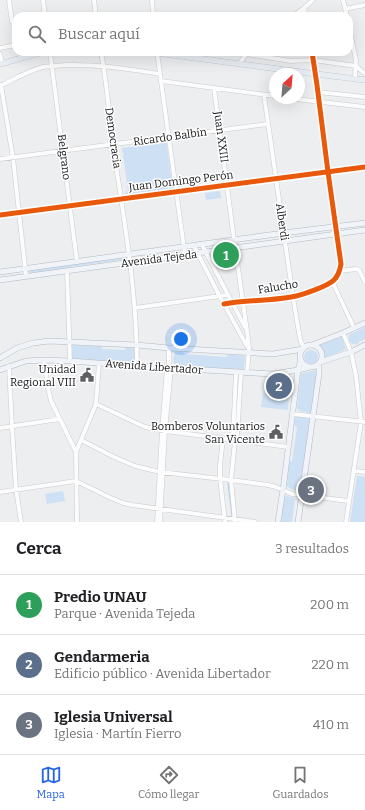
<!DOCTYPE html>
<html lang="es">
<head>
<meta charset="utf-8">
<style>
	body { margin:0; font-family:Bitter,serif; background:#f2f2f2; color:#202124 }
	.compass { position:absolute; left:269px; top:68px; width:36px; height:36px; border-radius:50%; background:#fff; box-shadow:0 4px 16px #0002; rotate:26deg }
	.you { position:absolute; left:181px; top:339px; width:14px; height:14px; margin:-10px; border:3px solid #fff; border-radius:50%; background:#1a73e8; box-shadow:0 0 0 6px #1a73e833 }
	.badge { display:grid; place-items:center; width:26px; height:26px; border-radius:50%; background:#2563eb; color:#fff; font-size:13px; font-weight:700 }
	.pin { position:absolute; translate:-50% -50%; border:2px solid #fff; box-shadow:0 1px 4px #0006 }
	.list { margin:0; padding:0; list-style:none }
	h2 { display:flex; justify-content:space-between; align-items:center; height:52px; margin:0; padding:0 16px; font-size:17px }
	h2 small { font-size:13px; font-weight:400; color:#757577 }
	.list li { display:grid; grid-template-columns:26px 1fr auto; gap:12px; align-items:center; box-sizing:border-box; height:60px; padding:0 16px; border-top:1px solid #e0e0e0 }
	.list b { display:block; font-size:15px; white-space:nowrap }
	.list p { margin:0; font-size:13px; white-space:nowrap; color:#757577 }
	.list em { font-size:13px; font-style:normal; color:#757577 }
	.icon { flex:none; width:22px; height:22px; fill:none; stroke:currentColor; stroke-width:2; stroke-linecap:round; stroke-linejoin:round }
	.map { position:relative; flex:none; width:365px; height:522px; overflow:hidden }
	.search { position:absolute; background:#fff; box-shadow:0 4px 16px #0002; left:12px; right:12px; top:12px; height:44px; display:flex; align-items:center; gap:10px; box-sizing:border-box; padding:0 14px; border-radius:12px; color:#757577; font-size:15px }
	.sheet { height:232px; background:#fff }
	nav { display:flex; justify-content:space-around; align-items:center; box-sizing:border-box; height:56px; border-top:1px solid #e0e0e0; background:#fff; font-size:11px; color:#757577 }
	nav a { display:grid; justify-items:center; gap:2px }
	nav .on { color:#2563eb }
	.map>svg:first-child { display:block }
</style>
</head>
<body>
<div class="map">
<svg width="365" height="522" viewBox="0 0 365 522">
	<rect width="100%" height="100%" fill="#eceef0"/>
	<path fill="#cee0f4" d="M162 139H166L173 189 126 195 125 192 128 191 122 148 162 143Z
		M220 191 221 198 206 200 205 193Z
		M123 257 125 260 124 261 121 260 70 267 69 269 29 273 28 272 29 270Z
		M365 327V339L359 342 358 344C351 345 348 342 349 335Z
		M342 337 346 349 325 358 324 352 319 345Z
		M72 345 101 346 102 349 125 350 126 347H133L135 349V361L133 363 72 359 71 358V346Z
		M304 357a7 7 0 1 1 14 0a7 7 0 1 1-14 0Z
		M175 352H183L185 354 226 357 229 354 244 356 245 358 244 368 242 370 177 365 174 364 173 359Z
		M316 370 317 372 311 412 309 413 300 411 297 408 301 374 303 373Z
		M263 393 289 396 288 410 261 407Z
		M296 416 311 419 299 490C294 491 290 489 287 486L289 462 292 461 297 428 294 424Z
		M357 476 365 477V522H350Z
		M63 491 65 501 47 504 45 494Z
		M286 496 292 497 295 499 292 522H281L284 498Z"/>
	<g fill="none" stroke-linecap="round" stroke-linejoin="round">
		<path stroke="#abcdf4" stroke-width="1" d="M228 483 232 516"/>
		<defs>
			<path id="minor" d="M9 0 12 22
				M43 0 45 16
				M94 0 96 16
				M152 0 153 16
				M343 0 347 16
				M304 8 306 16
				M345 9 365 5
				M293 16 304 8 313 0
				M349 27 356 60 355 78
				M0 48 16 45
				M50 52 77 262
				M101 52C107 83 109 114 113 146 124 219 137 292 137 366
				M157 52 185 255
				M237 52 246 54 291 61 313 60 356 66 364 73
				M0 54 2 63
				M239 64 247 53
				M161 81 275 96
				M1 85 13 158 26 276
				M0 86C14 79 28 71 43 67 50 66 57 66 65 65 97 64 128 69 160 74
				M214 88 235 247 247 331 249 348 247 373
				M318 92 365 97
				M264 95 293 297 299 333 301 342 304 348
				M287 98 365 107
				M0 159 268 124
				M0 215 365 167
				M202 245 245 327
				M194 246 219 295 247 346
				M67 271 70 361
				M340 271 356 269 359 270 365 282
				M332 281 354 328
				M224 304C246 300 269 301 291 297 300 296 328 286 334 280 339 275 340 270 341 264L328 172 317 85 312 52
				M135 308 227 295
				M343 333 351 352 356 376 361 422 346 522
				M44 360 48 388 51 401 76 452
				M9 366 12 427 16 489 21 522
				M96 404 145 427 165 431 288 447
				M293 414 365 422
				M0 428 60 419
				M223 439 220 465V478L225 522
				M235 439 233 436 236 372
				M81 440 114 457 135 466 160 472 231 480 268 485 276 487 292 494 349 501
				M354 471 365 472
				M0 492 76 481 111 498 123 503 132 505 255 522
				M77 522 76 452 96 404 99 363
				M157 522 162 431 167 368 169 364V348
				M160 522 165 431 171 368
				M235 522 231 480 235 441 237 437 241 373"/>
			<path id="major" d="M0 272 284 233 365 223
				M0 280 365 230
				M312 345 343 333 365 323
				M300 356a11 11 0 1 1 22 0a11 11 0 1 1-22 0Z
				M0 358 17 348 33 343 49 341 137 345 169 348 273 354 303 349
				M320 362 351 352 365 345
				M0 370 26 361 44 360 70 361 137 366 273 374 298 370 310 367
				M278 522 283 490 298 370 301 360
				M298 522 319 374V363"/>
			<path id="highway" d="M150 52 316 74 365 80
				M0 64 43 52"/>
		</defs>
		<use href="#minor" stroke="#cacbcd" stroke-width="5"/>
		<use href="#major" stroke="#b4bac1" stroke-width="6"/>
		<use href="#highway" stroke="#b4bac1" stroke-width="6"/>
		<use href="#minor" stroke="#fcfcfd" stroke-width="4"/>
		<use href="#major" stroke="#f0f3f7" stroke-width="5"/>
		<use href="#highway" stroke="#e8edf3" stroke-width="5.5"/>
		<defs>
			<path id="cycleway" d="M0 215 365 167
				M224 304C246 300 269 301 291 297 300 296 328 286 334 280 339 275 340 270 341 264L328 172 317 85 312 52"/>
		</defs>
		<use href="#cycleway" stroke="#fff" stroke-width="8"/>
		<use href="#cycleway" stroke="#e8590c" stroke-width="5"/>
	</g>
	<defs>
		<symbol id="civic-bare" viewBox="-9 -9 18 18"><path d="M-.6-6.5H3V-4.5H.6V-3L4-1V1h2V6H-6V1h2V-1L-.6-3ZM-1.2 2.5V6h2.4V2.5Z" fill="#5e6062" stroke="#fff" stroke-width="2.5" paint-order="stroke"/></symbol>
	</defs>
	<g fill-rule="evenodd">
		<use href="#civic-bare" x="77" y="365" width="20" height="20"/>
		<use href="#civic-bare" x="266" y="422" width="20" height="20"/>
	</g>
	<g text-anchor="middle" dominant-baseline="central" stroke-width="3" stroke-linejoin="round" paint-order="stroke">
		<g font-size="11" fill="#121315" stroke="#fff">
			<text transform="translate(170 137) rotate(-8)">Ricardo Balbín</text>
			<text transform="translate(221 137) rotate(82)">Juan XXIII</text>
			<text transform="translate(113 138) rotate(82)">Democracia</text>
			<text transform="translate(64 157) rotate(83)">Belgrano</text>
			<text transform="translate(181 181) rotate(-7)">Juan Domingo Perón</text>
			<text transform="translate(282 222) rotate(82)">Alberdi</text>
			<text transform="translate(159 259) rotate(-7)">Avenida Tejeda</text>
			<text transform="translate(278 287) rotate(-9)">Falucho</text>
			<text transform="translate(154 367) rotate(4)">Avenida Libertador</text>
		</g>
		<g font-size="11" fill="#121315" stroke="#fff" text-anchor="end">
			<text x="76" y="369">Unidad<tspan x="76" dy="13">Regional VIII</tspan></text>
			<text x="265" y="426">Bomberos Voluntarios<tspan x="265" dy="13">San Vicente</tspan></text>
		</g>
	</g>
</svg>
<svg class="compass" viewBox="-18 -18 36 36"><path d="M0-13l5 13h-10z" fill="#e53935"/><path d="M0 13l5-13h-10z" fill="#757577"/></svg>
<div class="you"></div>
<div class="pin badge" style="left:226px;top:255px;background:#2e9e5b">1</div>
<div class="pin badge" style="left:279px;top:386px;background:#5c6f8a">2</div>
<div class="pin badge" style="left:311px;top:490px;background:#6b7280">3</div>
<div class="search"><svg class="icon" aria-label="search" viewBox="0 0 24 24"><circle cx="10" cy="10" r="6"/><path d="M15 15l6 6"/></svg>Buscar aquí</div>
</div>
<section class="sheet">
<h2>Cerca<small>3 resultados</small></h2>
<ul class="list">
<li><span class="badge" style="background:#2e9e5b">1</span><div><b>Predio UNAU</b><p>Parque · Avenida Tejeda</p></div><em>200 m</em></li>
<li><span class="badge" style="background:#5c6f8a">2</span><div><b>Gendarmeria</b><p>Edificio público · Avenida Libertador</p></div><em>220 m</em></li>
<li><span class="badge" style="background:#6b7280">3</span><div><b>Iglesia Universal</b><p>Iglesia · Martín Fierro</p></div><em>410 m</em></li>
</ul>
</section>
<nav>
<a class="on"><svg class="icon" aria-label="map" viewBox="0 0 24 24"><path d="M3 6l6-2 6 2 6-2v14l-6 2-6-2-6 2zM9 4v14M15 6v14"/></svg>Mapa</a>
<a><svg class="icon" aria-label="directions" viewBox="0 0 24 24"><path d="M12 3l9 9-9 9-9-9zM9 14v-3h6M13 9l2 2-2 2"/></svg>Cómo llegar</a>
<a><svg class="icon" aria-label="saved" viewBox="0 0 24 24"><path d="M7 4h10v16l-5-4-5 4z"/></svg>Guardados</a>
</nav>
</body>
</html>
